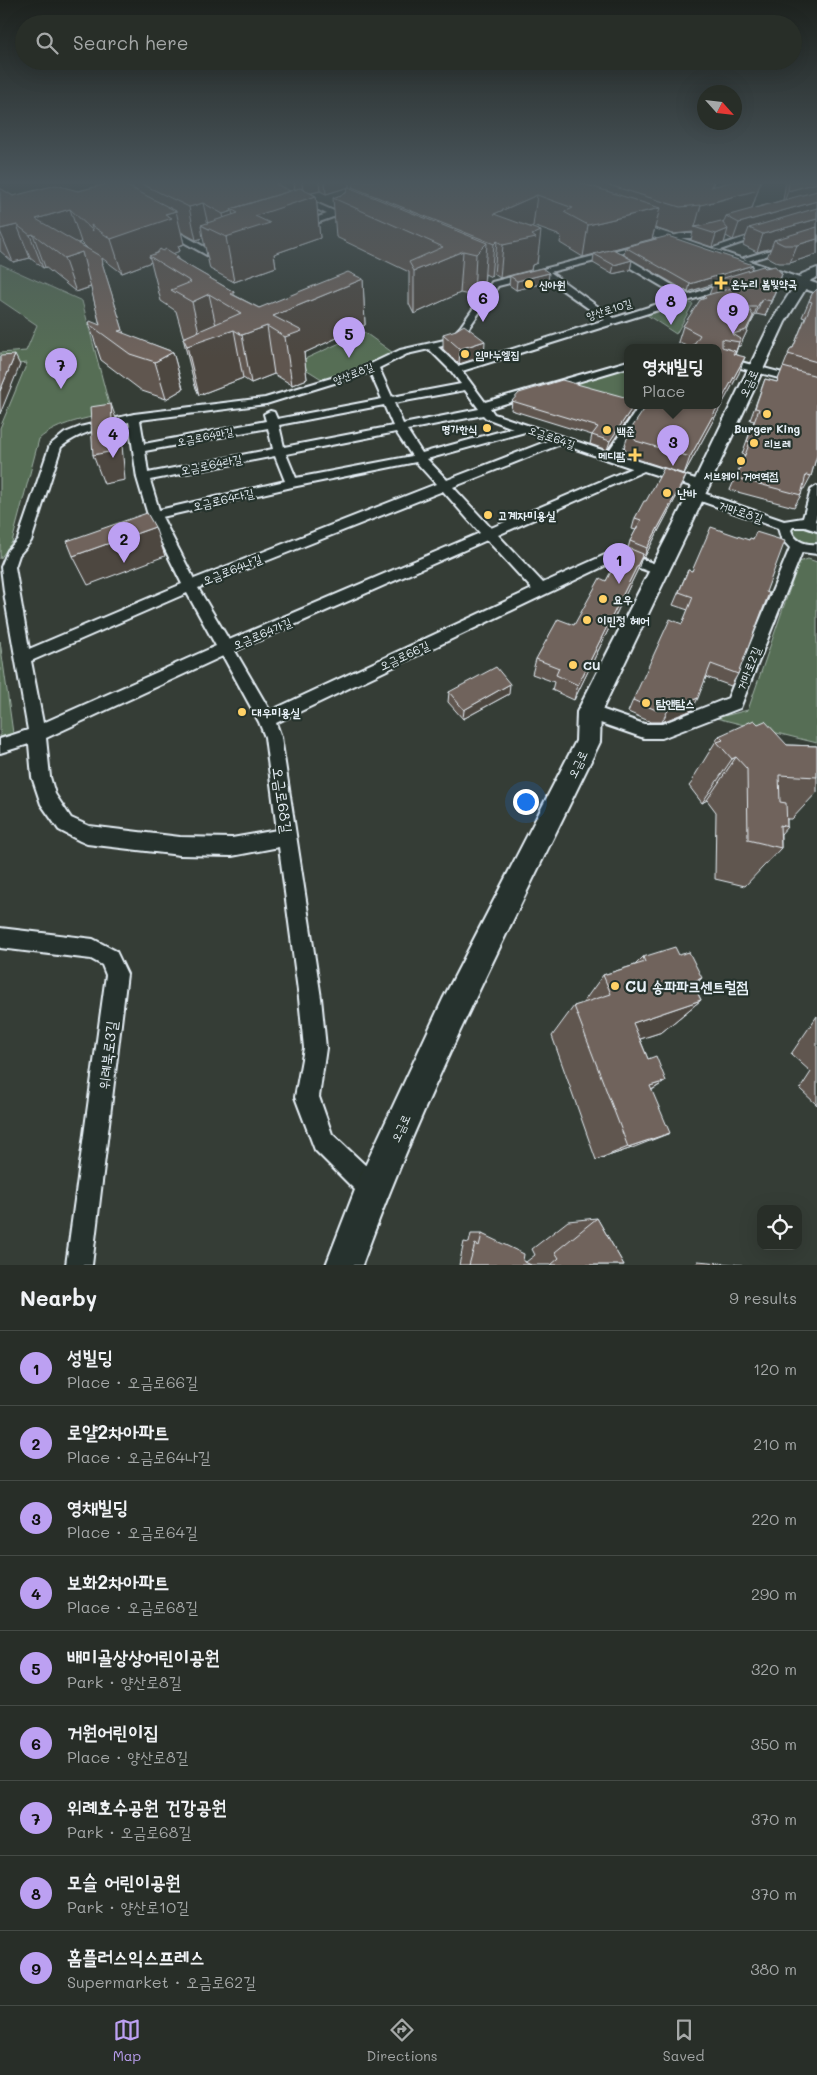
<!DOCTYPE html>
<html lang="en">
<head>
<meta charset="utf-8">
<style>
	body { margin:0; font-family:Mali,"Poor Story",sans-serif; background:#303630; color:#f1f3f6 }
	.controls { position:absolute; right:15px; bottom:15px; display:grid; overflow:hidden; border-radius:10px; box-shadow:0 5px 20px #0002 }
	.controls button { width:45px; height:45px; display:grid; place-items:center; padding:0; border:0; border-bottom:1px solid #444a45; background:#282e28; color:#f1f3f6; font:25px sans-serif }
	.compass { position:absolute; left:697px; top:85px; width:45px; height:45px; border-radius:50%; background:#282e28; box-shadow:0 5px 20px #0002; rotate:117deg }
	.you { position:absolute; left:525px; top:801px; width:18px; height:18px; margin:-12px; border:4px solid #fff; border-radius:50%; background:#1a73e8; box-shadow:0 0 0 8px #1a73e833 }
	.badge { display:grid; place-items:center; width:32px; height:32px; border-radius:50%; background:#bca0f2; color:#111; font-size:16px; font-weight:700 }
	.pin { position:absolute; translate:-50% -41px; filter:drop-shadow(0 1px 2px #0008) }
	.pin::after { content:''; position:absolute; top:26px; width:18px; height:15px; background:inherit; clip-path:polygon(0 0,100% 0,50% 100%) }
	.popup { position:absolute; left:624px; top:344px; width:98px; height:65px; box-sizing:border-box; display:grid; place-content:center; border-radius:10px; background:#282e28; filter:drop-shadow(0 1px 4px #0005); font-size:16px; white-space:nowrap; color:#a5a8a8 }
	.popup b { font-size:19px; color:#f1f3f6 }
	.popup::after { content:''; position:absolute; left:50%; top:100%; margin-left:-10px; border:10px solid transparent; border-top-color:#282e28 }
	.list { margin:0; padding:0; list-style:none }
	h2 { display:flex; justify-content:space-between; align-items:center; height:65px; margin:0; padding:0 20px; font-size:21px }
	h2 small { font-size:16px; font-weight:400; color:#a5a8a8 }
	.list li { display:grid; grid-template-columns:32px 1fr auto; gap:15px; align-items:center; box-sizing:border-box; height:75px; padding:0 20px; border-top:1px solid #444a45 }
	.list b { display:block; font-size:19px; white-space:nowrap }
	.list p { margin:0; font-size:16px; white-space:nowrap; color:#a5a8a8 }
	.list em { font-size:16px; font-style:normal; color:#a5a8a8 }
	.icon { flex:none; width:28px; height:28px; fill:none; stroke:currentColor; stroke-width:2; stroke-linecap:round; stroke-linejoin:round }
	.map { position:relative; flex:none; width:817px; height:1265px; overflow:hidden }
	.search { position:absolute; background:#282e28; box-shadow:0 5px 20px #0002; left:15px; right:15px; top:15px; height:55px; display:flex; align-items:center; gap:12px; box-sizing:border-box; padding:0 18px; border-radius:28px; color:#a5a8a8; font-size:19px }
	.sheet { height:740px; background:#282e28 }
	nav { display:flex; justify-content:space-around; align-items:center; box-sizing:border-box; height:70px; border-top:1px solid #444a45; background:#282e28; font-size:14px; color:#a5a8a8 }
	nav a { display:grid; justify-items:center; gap:2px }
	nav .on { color:#bca0f2 }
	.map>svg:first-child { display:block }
</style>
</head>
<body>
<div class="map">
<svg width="817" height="1265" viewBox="0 0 817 1265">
	<rect width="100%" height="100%" fill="#353d36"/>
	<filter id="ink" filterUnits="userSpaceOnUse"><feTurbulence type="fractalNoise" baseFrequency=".02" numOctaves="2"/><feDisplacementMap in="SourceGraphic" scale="10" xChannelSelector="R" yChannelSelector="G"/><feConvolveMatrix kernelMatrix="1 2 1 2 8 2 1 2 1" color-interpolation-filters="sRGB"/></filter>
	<g filter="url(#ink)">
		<path fill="#566e54" stroke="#9fb0a6" d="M0 264 82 301 111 412C87 419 58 422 39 439L12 542 0 559V428L27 363 0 366V353L26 351 37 325 0 300Z
			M689 303 693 304 676 334 647 315Z
			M364 332 396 355 328 383 296 363Z
			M628 364V403L557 384Z
			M798 523 817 530V546H803L787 530Z
			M808 559 817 562V743L716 718 748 710 799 562Z
			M0 641 13 733 0 737Z"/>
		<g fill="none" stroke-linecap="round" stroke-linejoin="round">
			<defs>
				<path id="minor" d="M257 181H266L334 211 354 205 358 207 341 214V218L333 217 303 228H297V224L327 214Z
					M162 226H168L215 253 224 249 228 252 218 258H212L162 230Z
					M710 230H713V234L694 238H680L620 254 689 295 729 282 732 283V287L462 371 485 402 628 361V367L490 408 494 414 608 452 640 405H650L618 455 705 482 707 485 705 488H697L644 471 498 535 543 583 616 550 664 567 666 570 664 573 659 575 617 560 276 723 281 737 321 998 326 1048 319 1097 332 1134 381 1180 384 1189 381 1198 372 1201 363 1198 315 1150 295 1097 304 1048 299 998 279 847 232 856 180 855 87 844 80 841 59 830 41 804 32 777 29 744 0 753V739L28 730 5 599 1 567 8 550 18 539 50 445 65 433 80 427 134 414 265 398 358 370 400 350 449 339 461 326 492 282 680 234H694ZM612 257 680 297 614 318 550 272ZM541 275 605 320 458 366 438 347 455 343 467 330 498 286ZM429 349 452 372 461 384 392 397 379 368 407 354ZM370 372 382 399 277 419 274 412 270 411 264 414 266 421 144 444 140 420 266 404ZM465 390 479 409 403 424 394 403ZM384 405 393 426 284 447 279 425ZM483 415 486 418 513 428 422 453 407 430ZM129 422 137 478 148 515 182 584 29 649 15 567 19 555 31 541 61 447C81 431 105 427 129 422ZM268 428 273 449 148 473 145 451ZM396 432 412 456 296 478 286 454ZM525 432 550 440 447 480 427 459ZM561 444 632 468 491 528 453 487ZM275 456 285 481 159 510 150 480ZM416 462 436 484 194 579 162 517 292 487ZM443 491 480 533 229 640 198 588ZM487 540 532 589 270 711 235 651ZM187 593 216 646 43 723 31 661ZM223 656 259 722 265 737 277 830 232 838 180 837 89 826 71 818 55 794 50 777 46 738Z
					M760 232 767 234 720 250 713 248Z
					M817 236V241L748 261 744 258Z
					M718 356 817 382V388L718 362Z
					M817 486V514L815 521 817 522V531L805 527H793L791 530C795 542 806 545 817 544V554L802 552 740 708 662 738H644L583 717 581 712 583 707 589 705 644 724H662L728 698 790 548 781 538 778 528 692 498 690 495 696 491 700 492 784 521 803 518 811 490Z
					M0 928 93 939 116 951 127 974 92 1265H66L106 975 102 965 91 959 0 948Z"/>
				<path id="secondary" d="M817 268V277L811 280 785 322 691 525 601 712 600 742C517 914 427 1085 362 1265H326L360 1177 443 999 576 741 577 712 673 525 771 322 802 274Z"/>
				<path id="primary" d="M625 219 817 284V293L621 226 619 223Z"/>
			</defs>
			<use href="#minor" stroke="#e8f1f8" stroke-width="4"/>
			<use href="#secondary" stroke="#e8f1f8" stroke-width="4"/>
			<use href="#primary" stroke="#e8f1f8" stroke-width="4"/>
			<use href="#minor" fill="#26332d" fill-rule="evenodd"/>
			<use href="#secondary" fill="#26332d" fill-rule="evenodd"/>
			<use href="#primary" fill="#26332d" fill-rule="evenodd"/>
		</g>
		<path fill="#60564f" stroke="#e8f1f8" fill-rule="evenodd" d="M131 181H349V187H348L352 189V187L580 183V181H714L712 187 758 190 752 209 783 200 786 181H817V254L790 263H778L767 257 771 248 757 252 743 245 746 236 733 240 726 236 724 243 712 247 691 240 693 232 673 234 655 228 652 239 613 249 632 260 630 270 612 274 593 263 594 254 583 257 560 243 561 236 533 226 530 227 537 263 532 265 531 270 500 278 494 274 491 277 485 274 484 284 474 296 460 293 414 314 409 304V272L336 237 333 198 346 193 348 187 326 194 320 191 311 193 316 196 320 238 274 254 276 267 234 282 210 269 203 238 196 240 181 232 184 244 178 246 180 251 173 253 180 261 234 292V295L259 308 363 279 365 325 304 353 307 379 292 385 274 374 251 383 243 378 199 395 195 386 183 338H184L183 336 176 311 161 301 151 262 122 273 102 258 103 264 102 263 124 334 173 352 183 389 166 399 142 391 101 360 89 324 100 325 91 287 76 292 45 267 43 268 30 258 13 262 0 251V188L13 196 78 191 133 189ZM81 242 88 249 78 243Z
			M625 247 752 269 765 268 782 274 765 316 756 314 751 323H750L747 331 740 346H738L735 354 739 373 684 474 631 457 624 448 629 432 718 405V347H688L678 342 683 326 703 299 704 296 709 295 713 284 688 292 624 255Z
			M510 276 548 282 516 290 509 285Z
			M817 289V455L811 476 804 489H802L801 495 794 507 730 490 745 455 742 454 754 421 750 420 765 379 777 382 791 348H793L805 318 802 317 812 294Z
			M443 334 484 356 459 364 443 349Z
			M512 401 628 405H636L634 410 607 450 590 444 592 435 511 410Z
			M682 486 644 558 642 557 638 569 574 700 552 690 554 682 532 674 536 659 574 625 606 581 624 551 628 548 630 541 636 530 632 529 635 518 646 501Z
			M756 532 766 592 738 674 731 686 706 677 692 710 662 722H651L628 712 633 700 682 624 688 610 673 605 688 570 692 571 749 540 753 539Z
			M449 692 509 694 463 719 448 702Z
			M758 724 787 745 817 746V792L792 819H787V827L781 834V848L745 886 715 879 716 812 707 800 702 803 689 786 693 781 692 780 719 736Z
			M679 955 702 978 694 985 701 1000 662 1032 640 1039 648 1059 666 1081 652 1090 632 1148 596 1160 552 1036 574 1006 582 1004 603 975 635 965 643 957Z
			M817 1016V1105L800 1089 811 1072 791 1054Z
			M597 1218 624 1265H459L464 1242 469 1243 471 1234H482L526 1262 535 1255 532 1249 568 1221Z
			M698 1261 742 1265H697Z"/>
		<path fill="#4e4640" stroke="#e8f1f8" d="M274 181H294L296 202 316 196 320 238 274 254 276 267 234 282 226 237H227L223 214 232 211 236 234Z
			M302 181H319L320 191 303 195Z
			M325 181H349V187L326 194Z
			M713 181H714L707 204 758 190 749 217 726 216 723 224 695 227 701 205Z
			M817 183V197L782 208 788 191Z
			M537 195 533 226 498 242 497 241 494 274 491 277 494 244V214Z
			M817 201V216L749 228 746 236 733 240 739 223Z
			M203 203 209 229 201 225 203 238 196 240 189 207Z
			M660 208 652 239 583 257 588 225Z
			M70 209 81 242 54 250 36 219Z
			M176 211 184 244 178 246 180 251 156 260 149 256 151 262 122 273 111 239 165 214Z
			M817 219V235L774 240 771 248 757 252 763 234Z
			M17 225 30 258 13 262 0 231V229Z
			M728 229 724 243 712 247 716 234Z
			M541 231 537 263 532 265 531 270 500 278 503 245Z
			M33 234 45 267 43 268 30 235Z
			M817 239V254L790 263 797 245Z
			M487 243 484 284 474 296 476 254Z
			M463 251 460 293 414 314V271Z
			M82 252 93 286 76 292 64 258Z
			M632 260 630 270 612 274 614 265Z
			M753 265 750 272 714 281 713 284 688 292 690 284Z
			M549 273 548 282 516 290 517 281Z
			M782 274 777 289 765 316 771 301Z
			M363 279 365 325 304 353 307 379 292 385 285 337 273 316Z
			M209 294 218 335 234 330 243 378 199 395 187 346 201 341 192 302Z
			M762 299 756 314 751 323 757 307Z
			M753 316 747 331 740 346H738L734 358 739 342 733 334Z
			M267 326 274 374 251 383 242 335Z
			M485 341 484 356 459 364 460 349Z
			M173 352 183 389 166 399 155 362Z
			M15 355 20 365 0 414V391Z
			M745 357 739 373 684 474 690 457Z
			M111 404 121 433 125 480 104 484 93 455Z
			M634 405H636L634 410 607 450 610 441Z
			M686 476 682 486 644 558 647 548Z
			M155 527 165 556 88 585 73 556Z
			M643 554 638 569 574 700 578 685Z
			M510 684 509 694 463 719 464 710Z
			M698 698 692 710 662 722 668 710Z
			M736 757 707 800 702 803 732 759Z
			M702 978 664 1012 692 982Z
			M701 1000 662 1032 603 1051 633 1023Z
			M666 1081 630 1103 650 1086Z
			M670 1133 632 1148 596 1160 628 1147Z"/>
		<path fill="#70645c" stroke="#e8f1f8" d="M118 181 176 211 165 214 172 218 111 239 91 225 93 231 70 209 36 219 100 256 123 330 118 331 173 352 155 362 130 354 89 324 90 321 100 325 82 252 64 258 33 234 30 235 17 225 0 229V188L13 196 56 185 78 191Z
			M136 181H287L276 184 290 191 231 209 232 211 223 214 203 203 189 207Z
			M359 181H575L660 208 588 225 564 212 573 208 537 195 494 214 541 231 532 235 536 238 503 245 497 241 494 244 352 187 354 183Z
			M596 181H713L711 187 734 181H761L758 190 701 205 680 207Z
			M789 181H817V183L788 191Z
			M348 187 487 243 476 254 463 251 414 271 409 262 443 247 333 198 346 193Z
			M300 188 316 196 255 216 270 223 226 237 201 225 238 213 231 209Z
			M817 191V201L739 223 726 216Z
			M817 208V219L763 234 749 228Z
			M721 221 728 229 716 234 694 227 701 226Z
			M817 227V239L797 245H784L774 240Z
			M668 236 753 265 690 284 625 247Z
			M160 249 163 251 166 249 179 257 175 258 234 292 231 294 259 308 348 272 363 279 273 316 302 331 285 337 267 326 242 335 234 330 187 346 183 338 241 313 209 294 192 302 171 290 191 282 149 256 157 253Z
			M613 249 632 260 614 265 594 254Z
			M763 266 765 268 775 266 782 274 771 301 762 299 757 307H748L753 316 746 330 733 334 741 339 739 342 722 339V347L735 351 733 354 745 357 690 457 636 441 629 432 647 405H718V347H692L700 335 683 326 700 300 706 298 704 296 742 285 714 281Z
			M542 268 549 273 517 281 510 276Z
			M817 289V362L788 354 791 348H793L812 302 809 301 812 294Z
			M464 325 485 341 460 349 443 334 456 330Z
			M15 355 0 391V356Z
			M783 367 817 376V455L811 476 806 475 801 495 736 478 750 442 747 441 759 409 755 408 765 379 777 382Z
			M562 380 628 398V405H634L610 441 592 435 598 427 512 401 519 393Z
			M111 404 114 451 93 455 90 407Z
			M664 468 686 476 647 548 630 541 641 520 635 518 644 501H646Z
			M147 513 155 527 73 556 67 541Z
			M711 527 749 540 750 538 753 539 756 532 785 541 766 592 769 593 738 674 711 664 698 698 668 710H656L633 700 670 619 682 624 693 597 679 592 688 570 692 571Z
			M626 547 643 554 578 685 556 675 559 668 536 659 558 619 574 625 600 578 606 581 622 550 624 551Z
			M496 667 510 684 464 710 449 692Z
			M754 720 758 724 765 721 787 745 817 746V777L779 775 780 802 786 803 787 827 780 825 781 848 748 840 747 769 736 757 732 759 717 742 723 740 719 736Z
			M675 947 679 955 689 952 702 978 692 982 701 1000 633 1023 648 1059 656 1056 666 1081 650 1086 670 1133 628 1147 574 1006 611 994 603 975 645 962 643 957Z
			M597 1218 624 1265H551L559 1258 555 1252Z
			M482 1234 524 1254 523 1261 531 1265H469L475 1244 479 1246Z"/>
	</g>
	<linearGradient id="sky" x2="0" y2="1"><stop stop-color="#1d221e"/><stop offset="0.51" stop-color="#4b575d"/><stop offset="1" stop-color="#4b575d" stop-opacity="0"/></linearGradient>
	<rect width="817" height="358" fill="url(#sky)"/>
	<g fill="#ffd166" stroke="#26332d" stroke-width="2">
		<path d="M718.5 275.5h5v5h5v5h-5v5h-5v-5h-5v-5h5z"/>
		<circle cx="529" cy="284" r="5"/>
		<circle cx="465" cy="354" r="5"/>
		<circle cx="767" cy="414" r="5"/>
		<circle cx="487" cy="428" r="5"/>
		<circle cx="607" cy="430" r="5"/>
		<circle cx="754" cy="443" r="5"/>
		<path d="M632.5 447.5h5v5h5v5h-5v5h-5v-5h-5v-5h5z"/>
		<circle cx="741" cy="461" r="5"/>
		<circle cx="667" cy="493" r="5"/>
		<circle cx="488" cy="515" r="5"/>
		<circle cx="603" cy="599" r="5"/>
		<circle cx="587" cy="620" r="5"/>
		<circle cx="573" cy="665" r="5"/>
		<circle cx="646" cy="703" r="5"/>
		<circle cx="242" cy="712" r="5"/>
		<circle cx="615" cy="986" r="5"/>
	</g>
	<g text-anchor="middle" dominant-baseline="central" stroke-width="4.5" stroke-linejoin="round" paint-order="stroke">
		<g font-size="11" font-weight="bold" fill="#e8f1f8" stroke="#26332d" text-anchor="start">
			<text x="731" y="283">온누리 봄빛약국</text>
			<text x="539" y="284">신아원</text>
			<text x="475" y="354">임마누엘집</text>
			<text x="477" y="428" text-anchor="end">명가한식</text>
			<text x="767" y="428" text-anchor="middle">Burger King</text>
			<text x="617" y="430">백준</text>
			<text x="764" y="443">리브레</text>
			<text x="625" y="455" text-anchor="end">메디팜</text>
			<text x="741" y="475" text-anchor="middle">서브웨이 거여역점</text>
		</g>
		<g font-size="11" fill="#e8f1f8" stroke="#26332d">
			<text transform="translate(609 309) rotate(-17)">양산로10길</text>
			<text transform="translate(353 373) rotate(-21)">양산로8길</text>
			<text transform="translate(205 436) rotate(-11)">오금로64마길</text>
			<text transform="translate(552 437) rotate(19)">오금로64길</text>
		</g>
		<g font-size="12" fill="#e8f1f8" stroke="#26332d">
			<text transform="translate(748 383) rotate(-65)">오금로</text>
			<text transform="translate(211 464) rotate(-11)">오금로64라길</text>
			<text transform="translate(223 499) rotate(-13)">오금로64다길</text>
			<text transform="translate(741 511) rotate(19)">거마로8길</text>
			<text transform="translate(232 569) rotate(-22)">오금로64나길</text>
			<text transform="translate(262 633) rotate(-23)">오금로64가길</text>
			<text transform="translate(404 655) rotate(-25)">오금로66길</text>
			<text transform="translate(748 668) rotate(-68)">거마로2길</text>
			<text transform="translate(577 764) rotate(-64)">오금로</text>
			<text transform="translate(400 1128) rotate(-65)">오금로</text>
		</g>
		<g font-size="12" font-weight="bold" fill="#e8f1f8" stroke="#26332d" text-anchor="start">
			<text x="677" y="493">난바</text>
			<text x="498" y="515">고계자미용실</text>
			<text x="613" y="599">요우</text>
			<text x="597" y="620">이민정 헤어</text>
			<text x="583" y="665">CU</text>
			<text x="656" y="703">탐앤탐스</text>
			<text x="252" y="712">대우미용실</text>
		</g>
		<g font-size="15" fill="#e8f1f8" stroke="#26332d">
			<text transform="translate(283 800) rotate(82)">오금로68길</text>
			<text transform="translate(107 1055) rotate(-83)">위례북로3길</text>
		</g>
		<g font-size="15" font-weight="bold" fill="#e8f1f8" stroke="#26332d" text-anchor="start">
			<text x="625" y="986">CU 송파파크센트럴점</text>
		</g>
	</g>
</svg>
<div class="controls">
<button><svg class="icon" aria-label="locate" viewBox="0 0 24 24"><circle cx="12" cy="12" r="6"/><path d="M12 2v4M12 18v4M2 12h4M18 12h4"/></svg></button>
</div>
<svg class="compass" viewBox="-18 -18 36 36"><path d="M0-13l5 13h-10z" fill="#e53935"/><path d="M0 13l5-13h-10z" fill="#a5a8a8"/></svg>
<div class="you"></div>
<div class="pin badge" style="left:619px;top:584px">1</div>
<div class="pin badge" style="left:124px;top:563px">2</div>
<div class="pin badge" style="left:673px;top:466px">3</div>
<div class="popup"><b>영채빌딩</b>Place</div>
<div class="pin badge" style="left:113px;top:458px">4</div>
<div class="pin badge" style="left:349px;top:358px">5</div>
<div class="pin badge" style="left:483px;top:322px">6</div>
<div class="pin badge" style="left:61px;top:389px">7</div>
<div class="pin badge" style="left:671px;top:325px">8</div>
<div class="pin badge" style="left:733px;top:334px">9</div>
<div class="search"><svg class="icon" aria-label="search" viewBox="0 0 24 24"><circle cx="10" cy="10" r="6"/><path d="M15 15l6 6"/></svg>Search here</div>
</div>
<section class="sheet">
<h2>Nearby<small>9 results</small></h2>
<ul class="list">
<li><span class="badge">1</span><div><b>성빌딩</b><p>Place · 오금로66길</p></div><em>120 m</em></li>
<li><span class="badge">2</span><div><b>로얄2차아파트</b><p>Place · 오금로64나길</p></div><em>210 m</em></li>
<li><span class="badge">3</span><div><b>영채빌딩</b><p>Place · 오금로64길</p></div><em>220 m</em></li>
<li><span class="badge">4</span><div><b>보화2차아파트</b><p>Place · 오금로68길</p></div><em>290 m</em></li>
<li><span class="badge">5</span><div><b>배미골상상어린이공원</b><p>Park · 양산로8길</p></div><em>320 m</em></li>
<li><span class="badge">6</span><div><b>거원어린이집</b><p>Place · 양산로8길</p></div><em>350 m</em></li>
<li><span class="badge">7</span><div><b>위례호수공원 건강공원</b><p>Park · 오금로68길</p></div><em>370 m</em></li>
<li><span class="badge">8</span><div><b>모슬 어린이공원</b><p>Park · 양산로10길</p></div><em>370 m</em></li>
<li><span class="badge">9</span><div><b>홈플러스익스프레스</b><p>Supermarket · 오금로62길</p></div><em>380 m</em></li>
</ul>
</section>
<nav>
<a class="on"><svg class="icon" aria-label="map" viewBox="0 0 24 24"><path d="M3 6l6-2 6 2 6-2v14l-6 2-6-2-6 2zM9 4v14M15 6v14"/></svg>Map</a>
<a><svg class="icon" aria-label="directions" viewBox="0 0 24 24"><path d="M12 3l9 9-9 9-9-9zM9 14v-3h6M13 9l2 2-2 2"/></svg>Directions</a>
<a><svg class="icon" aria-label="saved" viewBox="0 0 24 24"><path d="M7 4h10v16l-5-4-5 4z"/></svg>Saved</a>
</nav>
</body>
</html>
